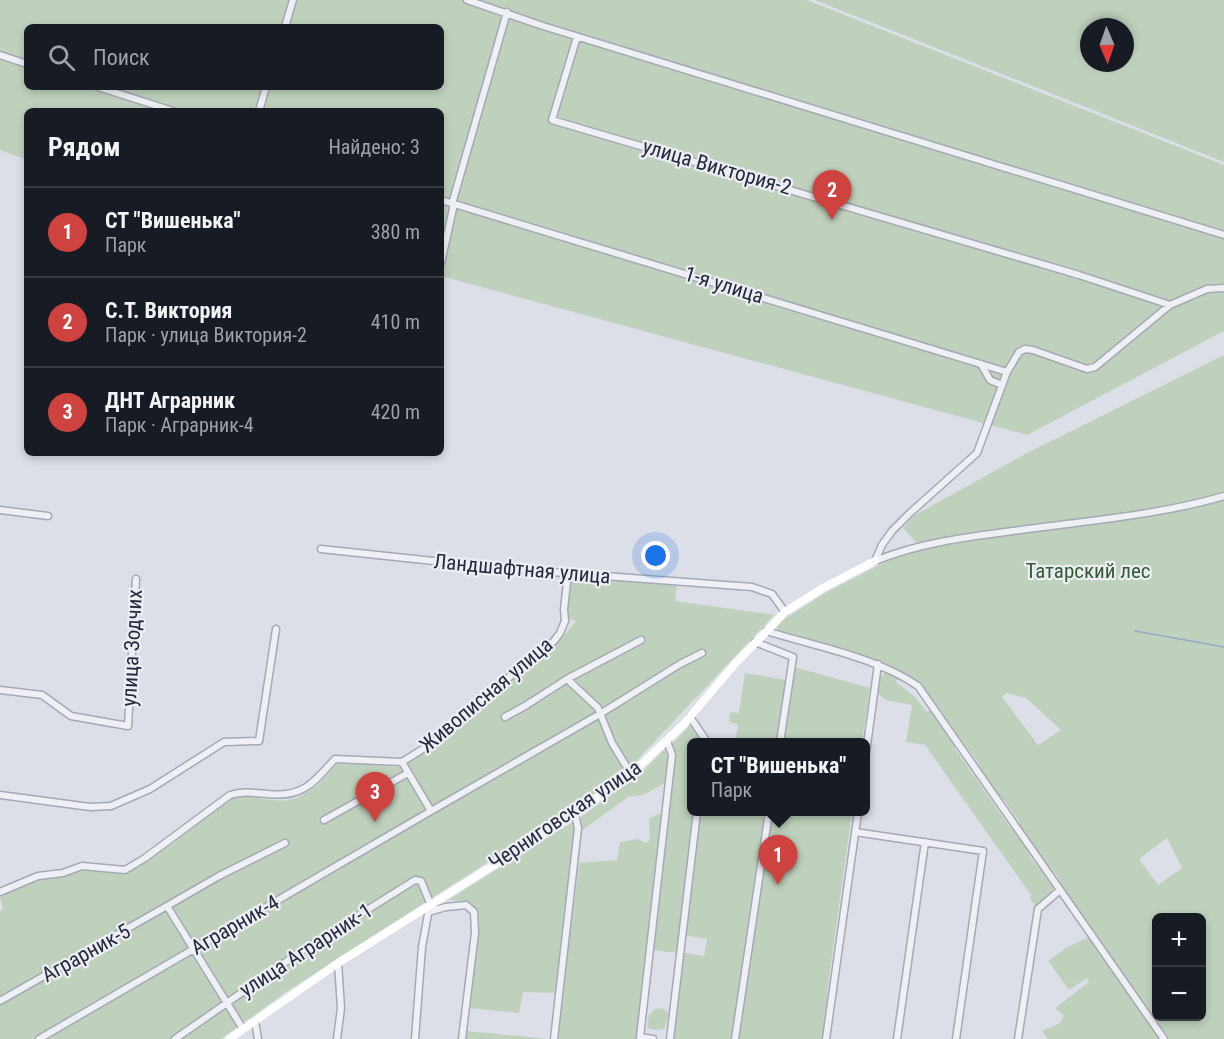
<!DOCTYPE html>
<html lang="ru">
<head>
<meta charset="utf-8">
<style>
	body { margin:0; font-family:"Roboto Condensed",sans-serif; background:#20242c; color:#f1f3f6 }
	.controls { position:absolute; right:18px; bottom:18px; display:grid; overflow:hidden; border-radius:9px; box-shadow:0 3px 9px #0003 }
	.controls button { width:54px; height:54px; display:grid; place-items:center; padding:0; border:0; border-bottom:2px solid #363941; background:#171b24; color:#f1f3f6; font:30px sans-serif }
	.compass { position:absolute; left:1080px; top:18px; width:54px; height:54px; border-radius:50%; background:#171b24; box-shadow:0 3px 9px #0003; rotate:178deg }
	.you { position:absolute; left:656px; top:556px; width:21px; height:21px; margin:-15px; border:4px solid #fff; border-radius:50%; background:#1a73e8; box-shadow:0 0 0 9px #1a73e833 }
	.badge { display:grid; place-items:center; width:39px; height:39px; border-radius:50%; background:#ce423f; color:#fff; font-size:20px; font-weight:700 }
	.pin { position:absolute; translate:-50% -50px; filter:drop-shadow(0 2px 3px #0008) }
	.pin::after { content:''; position:absolute; top:32px; width:21px; height:18px; background:inherit; clip-path:polygon(0 0,100% 0,50% 100%) }
	.popup { position:absolute; left:687px; top:738px; width:183px; height:78px; box-sizing:border-box; display:grid; place-content:center; border-radius:9px; background:#171b24; filter:drop-shadow(0 2px 4px #0005); font-size:20px; white-space:nowrap; color:#9ea1a6 }
	.popup b { font-size:22px; color:#f1f3f6 }
	.popup::after { content:''; position:absolute; left:50%; top:100%; margin-left:-12px; border:12px solid transparent; border-top-color:#171b24 }
	.list { margin:0; padding:0; list-style:none }
	h2 { display:flex; justify-content:space-between; align-items:center; height:78px; margin:0; padding:0 24px; font-size:26px }
	h2 small { font-size:20px; font-weight:400; color:#9ea1a6 }
	.list li { display:grid; grid-template-columns:39px 1fr auto; gap:18px; align-items:center; box-sizing:border-box; height:90px; padding:0 24px; border-top:2px solid #363941 }
	.list b { display:block; font-size:22px; white-space:nowrap }
	.list p { margin:0; font-size:20px; white-space:nowrap; color:#9ea1a6 }
	.list em { font-size:20px; font-style:normal; color:#9ea1a6 }
	.icon { flex:none; width:33px; height:33px; fill:none; stroke:currentColor; stroke-width:2; stroke-linecap:round; stroke-linejoin:round }
	.map { position:relative; flex:none; width:1224px; height:1039px; overflow:hidden }
	.search { position:absolute; background:#171b24; box-shadow:0 3px 9px #0003; left:24px; top:24px; width:420px; height:66px; display:flex; align-items:center; gap:15px; box-sizing:border-box; padding:0 21px; border-radius:9px; color:#9ea1a6; font-size:22px }
	.panel { position:absolute; background:#171b24; box-shadow:0 3px 9px #0003; left:24px; top:108px; width:420px; height:348px; border-radius:9px }
	.map>svg:first-child { display:block }
</style>
</head>
<body>
<div class="map">
<svg width="1224" height="1039" viewBox="0 0 1224 1039">
	<rect width="100%" height="100%" fill="#dcdfe7"/>
	<path fill="#bfd1bd" fill-rule="evenodd" d="M0 0H807L1224 165V331L1027 435 441 276V111H27V160L0 150ZM27 27H441V87H27Z
		M815 0H1224V162ZM1089 27H1125V63H1089Z
		M1224 355V1039H1048L1042 1031 1060 1023 1064 1016 1055 1008 1089 982 1087 978 1069 990 1048 961 1066 948 1094 934 1062 887 1058 877 1041 857 1019 825 1020 823 1004 800H1001L978 767 979 764 963 742 960 741C949 724 938 705 925 690 898 660 820 644 779 632L777 629V626L781 621 827 592 903 553 918 550 916 542 903 528 915 515 1027 453ZM1006 693 1026 698 1061 730 1038 745 1002 697ZM1167 838 1182 868 1158 885 1139 859ZM1156 918H1202V1016H1156Z
		M578 575 677 586 675 601 774 615 623 775 286 992 221 1039H0V911L3 909 0 897 42 877 63 876 85 869 128 873 172 844 231 798C251 793 269 803 288 800 309 797 325 778 338 763L400 767 442 738 494 691 562 638 576 621 568 618V602L571 579Z
		M794 667 870 688 862 742H735L738 724 729 722 730 712 739 713 745 673 792 681Z
		M887 672 898 677 896 682 914 696 927 712 930 710 955 744V749L1010 827 1014 828 1025 845 1030 857 1054 887 1053 891 1036 907 1030 899 1031 895 925 745 906 742 912 705 886 700 878 694 880 677Z
		M691 724 698 733 701 742H691V812H694L678 953 654 950 675 755 673 743Z
		M666 748 668 765 665 783 643 795 628 797 580 832 581 817 640 774Z
		M698 812H852L827 992H828L822 1039H671L681 952 704 956 707 939 684 935Z
		M659 814 662 816 638 1039H557L579 863 617 860 620 842 638 839 646 843 650 840 649 818Z
		M573 822 576 828V835L555 993 523 992 519 1013 468 1008 479 913 465 901 448 900Z
		M656 1008 664 1009 669 1014 664 1029 656 1030 647 1028 649 1015Z
		M466 1031 548 1039H465Z"/>
	<g fill="none" stroke-linecap="round" stroke-linejoin="round">
		<path stroke="#97a6c7" stroke-width="1.5" d="M1135 631 1224 647"/>
		<defs>
			<path id="street" d="M467 0 543 26 1224 235
				M285 27 293 0
				M577 37 552 120 1079 275 1170 305
				M0 55 27 64
				M98 87 173 111
				M259 111 266 87
				M441 200 1007 372
				M452 204 507 12
				M441 263 454 204
				M981 364 990 380 1002 385
				M0 510 48 516
				M321 549 499 568 752 587 772 594 785 612
				M875 561 882 545 892 531 910 513 977 453 1007 372 1019 352 1025 349 1033 350 1087 369 1095 367 1170 305 1207 289 1224 288
				M875 561C919 543 966 537 1013 531 1083 521 1156 516 1224 496
				M766 631C815 646 876 657 918 686L1164 1039
				M755 642 793 657 780 742
				M567 679 598 708 612 743 631 774
				M0 690 42 695 71 716 128 726 136 579
				M505 717 525 706 567 679 641 640
				M690 717 705 739V742
				M865 760 878 664
				M0 795 90 807 111 806 150 789 224 742 259 741 276 629
				M431 811 600 714 680 664 702 653
				M324 820 408 773
				M855 832 983 851 956 1039
				M0 892 38 876 63 873 82 866 125 870 145 858 230 795C243 791 254 793 267 794 303 798 313 783 335 759L402 762 434 742 514 673 554 641 560 633 565 621 564 609 568 574
				M167 906 219 876 285 843
				M428 912 446 907 466 905 474 912 475 933 462 1039
				M0 1001 167 906 243 1029
				M255 1021 258 1039
				M640 1037 672 755 667 741
				M39 1039 431 811 402 762
				M175 1039 303 950 415 880 421 881 430 903 422 947 415 1039
				M337 1039 341 1008 338 963
				M554 1039 578 828 575 814
				M640 1039V1037L653 1039
				M670 1039 697 812
				M735 1039 769 812
				M826 1039 858 812
				M897 1039 925 842
				M1018 1039 1038 909 1060 890"/>
		</defs>
		<use href="#street" stroke="#a5a9b4" stroke-width="9"/>
		<use href="#street" stroke="#eff0f5" stroke-width="6"/>
		<path stroke="#fff" stroke-width="8" d="M229 1039 338 963 561 823 631 774 683 725 734 665 785 612 823 588 875 561"/>
	</g>
	<g text-anchor="middle" dominant-baseline="central" stroke-width="4.5" stroke-linejoin="round" paint-order="stroke">
		<g font-size="21" fill="#262a3d" stroke="#eceef4">
			<text transform="translate(717 167) rotate(16)">улица Виктория-2</text>
			<text transform="translate(724 285) rotate(17)">1-я улица</text>
			<text transform="translate(522 569) rotate(5)">Ландшафтная улица</text>
			<text transform="translate(132 648) rotate(-87)">улица Зодчих</text>
			<text transform="translate(486 695) rotate(-40)">Живописная улица</text>
			<text transform="translate(565 815) rotate(-34)">Черниговская улица</text>
			<text transform="translate(235 925) rotate(-30)">Аграрник-4</text>
			<text transform="translate(306 950) rotate(-33)">улица Аграрник-1</text>
			<text transform="translate(86 953) rotate(-29)">Аграрник-5</text>
		</g>
		<g font-size="21" fill="#345933" stroke="#eceef4">
			<text x="1088" y="571">Татарский лес</text>
		</g>
	</g>
</svg>
<div class="controls">
<button>+</button>
<button>−</button>
</div>
<svg class="compass" viewBox="-18 -18 36 36"><path d="M0-13l5 13h-10z" fill="#e53935"/><path d="M0 13l5-13h-10z" fill="#9ea1a6"/></svg>
<div class="you"></div>
<div class="pin badge" style="left:778px;top:885px">1</div>
<div class="popup"><b>СТ &quot;Вишенька&quot;</b>Парк</div>
<div class="pin badge" style="left:832px;top:220px">2</div>
<div class="pin badge" style="left:375px;top:822px">3</div>
<div class="search"><svg class="icon" aria-label="search" viewBox="0 0 24 24"><circle cx="10" cy="10" r="6"/><path d="M15 15l6 6"/></svg>Поиск</div>
<section class="panel">
<h2>Рядом<small>Найдено: 3</small></h2>
<ul class="list">
<li><span class="badge">1</span><div><b>СТ &quot;Вишенька&quot;</b><p>Парк</p></div><em>380 m</em></li>
<li><span class="badge">2</span><div><b>С.Т. Виктория</b><p>Парк · улица Виктория-2</p></div><em>410 m</em></li>
<li><span class="badge">3</span><div><b>ДНТ Аграрник</b><p>Парк · Аграрник-4</p></div><em>420 m</em></li>
</ul>
</section>
</div>
</body>
</html>
